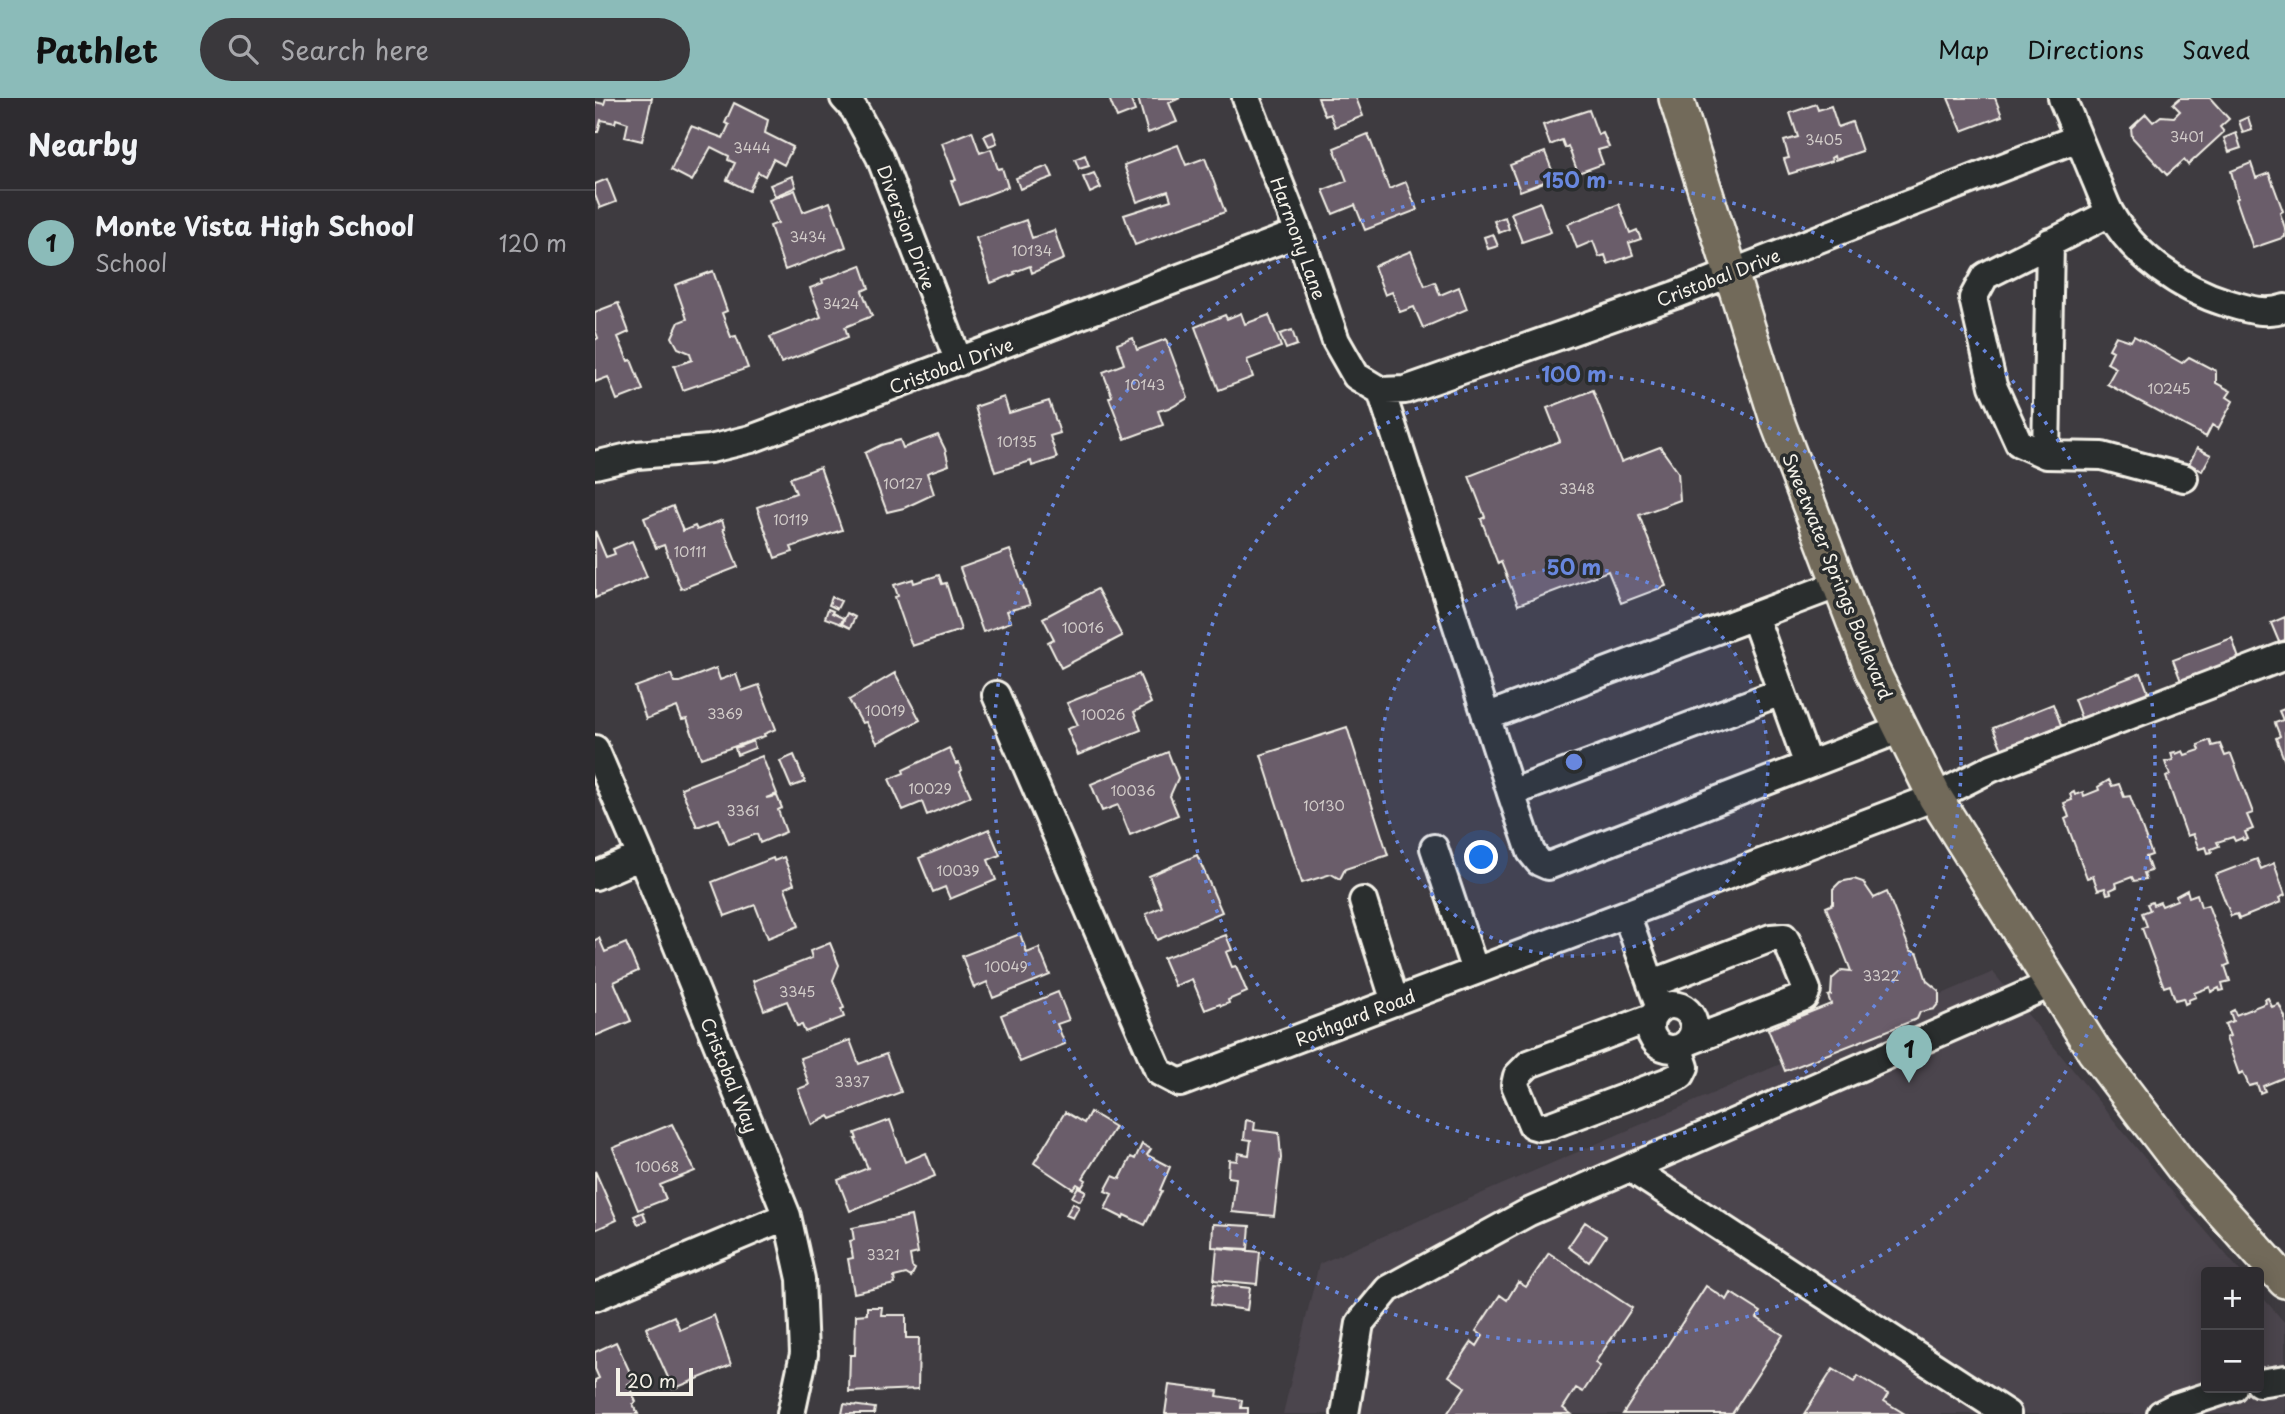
<!DOCTYPE html>
<html lang="en">
<head>
<meta charset="utf-8">
<style>
	body { margin:0; font-family:"Playpen Sans",sans-serif; background:#3a383c; color:#f1f3f6 }
	.controls { position:absolute; right:21px; bottom:21px; display:grid; overflow:hidden; border-radius:7px; box-shadow:0 4px 18px #0003 }
	.controls button { width:63px; height:63px; display:grid; place-items:center; padding:0; border:0; border-bottom:2px solid #49484c; background:#2e2c30; color:#f1f3f6; font:35px sans-serif }
	.scale { position:absolute; left:21px; bottom:18px; width:77px; box-sizing:border-box; padding-left:7px; border:4px solid #f4f1e8; border-top:0; font-size:19px; line-height:24px; white-space:nowrap; color:#f4f1e8; -webkit-text-stroke:5px #2a2d2e; paint-order:stroke }
	.you { position:absolute; left:887px; top:760px; width:24px; height:24px; margin:-18px; border:5px solid #fff; border-radius:50%; background:#1a73e8; box-shadow:0 0 0 10px #1a73e833 }
	.badge { display:grid; place-items:center; width:46px; height:46px; border-radius:50%; background:#8bbbb9; color:#111; font-size:23px; font-weight:700 }
	.pin { position:absolute; translate:-50% -58px; filter:drop-shadow(0 2px 4px #0008) }
	.pin::after { content:''; position:absolute; top:37px; width:24px; height:21px; background:inherit; clip-path:polygon(0 0,100% 0,50% 100%) }
	.list { margin:0; padding:0; list-style:none }
	h2 { display:flex; justify-content:space-between; align-items:center; height:91px; margin:0; padding:0 28px; font-size:30px }
	h2 small { font-size:23px; font-weight:400; color:#a7a7ab }
	.list li { display:grid; grid-template-columns:46px 1fr auto; gap:21px; align-items:center; box-sizing:border-box; height:105px; padding:0 28px; border-top:2px solid #49484c }
	.list b { display:block; font-size:26px; white-space:nowrap }
	.list p { margin:0; font-size:23px; white-space:nowrap; color:#a7a7ab }
	.list em { font-size:23px; font-style:normal; color:#a7a7ab }
	.icon { flex:none; width:38px; height:38px; fill:none; stroke:currentColor; stroke-width:2; stroke-linecap:round; stroke-linejoin:round }
	.map { position:relative; flex:none; width:1690px; height:1316px; overflow:hidden }
	header { display:flex; align-items:center; gap:42px; box-sizing:border-box; height:98px; padding:0 35px; background:#8bbbb9; color:#111 }
	header strong { font-size:33px }
	nav { display:flex; gap:38px; margin-inline-start:auto; font-size:24px }
	.search { width:490px; height:63px; background:#3a383c; display:flex; align-items:center; gap:18px; box-sizing:border-box; padding:0 24px; border-radius:38px; color:#a7a7ab; font-size:26px }
	main { display:flex }
	aside { flex:1; background:#2e2c30 }
	.map>svg:first-child { display:block }
</style>
</head>
<body>
<header>
<strong>Pathlet</strong>
<div class="search"><svg class="icon" aria-label="search" viewBox="0 0 24 24"><circle cx="10" cy="10" r="6"/><path d="M15 15l6 6"/></svg>Search here</div>
<nav><a>Map</a><a>Directions</a><a>Saved</a></nav>
</header>
<main>
<aside>
<h2>Nearby<small></small></h2>
<ul class="list">
<li><span class="badge">1</span><div><b>Monte Vista High School</b><p>School</p></div><em>120 m</em></li>
</ul>
</aside>
<div class="map">
<svg width="1690" height="1316" viewBox="0 0 1690 1316">
	<rect width="100%" height="100%" fill="#3e3b40"/>
	<filter id="ink" filterUnits="userSpaceOnUse"><feTurbulence type="fractalNoise" baseFrequency=".0143" numOctaves="2"/><feDisplacementMap in="SourceGraphic" scale="14" xChannelSelector="R" yChannelSelector="G"/><feConvolveMatrix kernelMatrix="1 2 1 2 8 2 1 2 1" color-interpolation-filters="sRGB"/></filter>
	<g filter="url(#ink)">
		<path fill="#4c454d" d="M1398 874 1579 1096 1646 1174H1611V1290H1664V1195L1690 1225V1316H688L724 1166Z"/>
		<path fill="#6b5d6b" stroke="#f4f1e8" stroke-width="2" d="M11 0H57L47 43 30 39 33 25 21 21 20 25 6 22 3 34H0V4L9 6Z
			M514 0H535L540 13 522 20Z
			M543 0H585L574 5 582 24 553 35Z
			M723 0H761L768 18 740 29 735 16 730 18Z
			M1353 0H1400L1407 18 1367 33Z
			M1585 0H1615L1634 21 1625 29 1629 34 1593 67 1589 62 1572 77 1537 39 1536 30 1551 16 1558 24 1566 18 1579 19 1585 13 1578 6Z
			M139 5 173 22 170 35 198 49 189 67 178 61 170 78 163 74 154 93 132 82 140 65 133 62 134 58 116 49 97 83 76 72 96 28 128 40 134 27 130 25Z
			M1221 6 1223 12 1236 8 1243 29 1257 24 1267 53 1240 62 1239 58 1236 60 1237 63 1194 76 1189 61 1194 60 1189 43 1203 39 1195 15Z
			M994 12 1003 37 1008 35 1014 49 1003 52 1008 66 983 75 973 48 970 50 967 42 955 47 948 27Z
			M1653 19 1657 32 1648 35 1644 23Z
			M377 33 385 55 396 51 403 71 407 70 413 89 365 107 356 83 361 82 347 45Z
			M398 34 402 45 394 48 389 38Z
			M1641 35 1646 50 1634 54 1629 40Z
			M773 36 794 91 811 84 822 112 770 132 760 107 738 116 728 92 752 83 739 50Z
			M583 47 591 67 610 60 630 114 540 147 529 117 576 102 573 93 542 104 529 67Z
			M950 54 960 80 925 93 915 67Z
			M490 57 494 68 484 71 480 61Z
			M1656 65 1661 80 1674 75 1688 113 1685 115 1690 130V139L1658 150 1641 101 1643 100 1636 73Z
			M453 68 458 79 425 91 421 80Z
			M499 75 506 90 495 95 488 79Z
			M197 78 201 89 180 98 175 87Z
			M12 81 21 104 5 110 0 97V86Z
			M200 92 208 114 235 104 251 149 190 172 175 128 183 125 174 102Z
			M945 104 956 134 927 144 916 115Z
			M1024 106 1035 135 1042 132 1046 141 1034 145 1038 157 1013 166 1010 157 1004 159 998 143 982 150 973 126Z
			M910 119 914 131 904 135 899 123Z
			M431 122 437 140 459 132 469 161 437 175 435 168 419 174 420 176 396 185 381 140Z
			M898 136 903 148 893 151 889 139Z
			M816 153 830 188 840 184 845 197 864 189 872 211 828 230 819 209 805 214 797 194 790 197 779 168Z
			M266 167 274 190 267 193 277 218 250 229 253 239 186 265 175 239 226 219 215 190 228 185 227 182Z
			M118 173 132 213 127 215 136 239 141 238 153 270 88 292 79 268 97 262 95 255 83 250 77 239 84 224 92 221 80 187Z
			M23 205 34 234 23 239 33 263 36 262 48 292 22 302 13 279 0 284V242L3 240 0 232V214Z
			M646 215 650 226 674 217 686 249 652 262 658 279 624 292 600 229 630 217 632 221Z
			M697 232 702 247 691 251 685 236Z
			M1521 238 1536 243 1539 238 1587 265 1594 259 1621 273V285L1636 293 1632 299 1638 303 1623 331 1617 327 1611 339 1512 286 1521 270 1512 265 1518 253 1514 251Z
			M538 240 542 252 571 241 593 300 577 309 563 313 568 327 530 341 514 300 517 298 508 274 529 266 522 246Z
			M998 292 1026 364 1065 349 1083 374 1085 402 1044 417 1071 488 1026 505 1013 473 923 507 906 464 903 466 886 421 890 419 874 378 965 343 952 310Z
			M409 299 414 315 454 303 465 335 455 338 462 360 437 368 436 363 400 374 380 309Z
			M343 337 350 351 354 367 332 375 339 396 309 410 292 414 270 355 286 347 305 342 308 350Z
			M1602 350 1616 357 1607 373 1594 366Z
			M225 369 247 432 196 449 198 454 180 460 162 409 201 395 195 380Z
			M78 408 88 433 100 428 102 432 127 422 130 431H128L143 469 86 491 69 447 61 450 49 420Z
			M0 433 11 459 20 456 18 451 37 443 52 479 0 500Z
			M415 452 435 507 412 513 416 524 388 534 365 470Z
			M344 477 347 486 351 485 366 532 317 548 300 499 303 498 299 487 318 481 319 485Z
			M502 491 527 538 466 570 453 544 459 541 448 520Z
			M237 499 246 503 242 511 234 507Z
			M233 511 238 513 237 515 248 520 246 526 230 520Z
			M252 515 260 519 255 530 247 526Z
			M1690 519V542L1684 544 1676 525Z
			M1637 540 1644 561 1586 583 1578 562Z
			M121 570 125 582 141 576 147 593 164 587 181 631 169 636 170 638 106 660 92 621 87 622 82 609 51 621 40 589 76 576 79 584H85Z
			M300 575 325 622 282 645 271 624 267 625 254 602Z
			M1546 575 1553 594 1486 620 1479 601Z
			M544 576 556 605 539 614 546 632 483 657 472 631 483 627 472 605Z
			M1458 606 1466 627 1407 651 1398 630Z
			M1689 611 1690 614V664L1681 640 1685 638 1680 625 1688 622 1684 613Z
			M752 629 793 757 750 771 745 781 736 776 707 785 666 657Z
			M1615 642 1617 648 1625 646 1630 658 1636 656 1658 715 1652 717 1658 731 1650 734 1653 741 1648 742 1647 740 1640 743 1638 739 1622 744 1624 748 1616 751 1617 754 1613 755 1611 749 1604 751 1598 736 1592 738 1571 679 1575 677 1570 664 1578 662 1576 655 1580 654 1581 656 1588 653 1590 657 1605 652 1603 647Z
			M158 643 160 650 142 657 140 650Z
			M354 650 361 666 364 665 367 672 365 674 376 698 332 717 327 704 308 712 294 681 309 675 308 672Z
			M573 654 583 680 575 698 583 717 535 737 523 707 507 713 496 686Z
			M199 657 210 684 196 689 185 663Z
			M167 658 182 696 171 700 182 698 187 710 183 712 191 734 165 745 162 736 134 746 124 721 102 729 86 690Z
			M1514 682 1517 688 1524 686 1529 699 1535 698 1557 757 1551 759 1556 773 1549 775 1551 781 1539 783 1537 779 1521 785 1522 789 1515 792 1516 795 1512 796 1510 790 1503 792 1498 778 1492 780 1470 721 1474 719 1469 705 1477 702 1475 696 1479 694 1480 697 1488 694 1489 698 1504 692 1503 689Z
			M394 731 405 757 393 762 401 782 355 801 350 789 338 794 324 760Z
			M602 757 627 814 562 842 551 816 567 809 554 778Z
			M189 759 199 786 190 790 204 828 173 840 160 807 130 818 117 784 178 760 179 763Z
			M1662 761 1666 771 1679 765 1690 797 1684 800 1686 804 1644 821 1642 816 1636 818 1620 777Z
			M1259 781 1268 784 1279 800 1292 794 1315 852 1323 856 1332 883 1344 893V905L1339 911 1325 914 1322 921 1190 973 1173 931 1236 906 1233 898 1236 897 1237 881 1247 872 1256 873 1231 809 1238 806V791L1245 784Z
			M1592 792 1594 799 1602 796 1606 809 1613 807 1635 866 1630 868 1635 883 1627 885 1629 892 1625 893 1624 890 1616 894 1615 889 1599 895 1601 899 1593 902 1594 904 1590 906 1588 900 1580 902 1575 887 1569 889 1547 830 1552 828 1547 815 1555 812 1552 806 1557 804 1558 807 1565 804 1567 808 1582 802 1581 798Z
			M425 836 432 855 444 850 455 877 398 900 392 884 379 890 367 858Z
			M631 837 637 852 631 854 637 869 641 868 652 894 633 902 634 905 626 908 625 906 610 912 597 881 580 888 568 860Z
			M4 840 10 854 31 845 43 873 19 884 36 923 0 938V842Z
			M235 845 244 867 238 882 249 910 246 911 249 919 210 934 207 927 202 928 192 903 169 912 158 883 217 860 215 853Z
			M463 894 474 922 462 926 470 946 425 964 406 917Z
			M1673 900 1677 909 1684 906 1690 919V979L1668 988 1670 993 1665 995 1662 986 1654 988 1648 974 1644 976 1631 940 1635 938 1630 926 1638 923 1635 914 1639 912 1641 917 1671 905 1670 901Z
			M255 942 264 966 291 956 306 994 236 1021 234 1018 217 1027 203 991 214 987 205 960Z
			M470 1014 489 1025 495 1014 520 1029 488 1080 491 1082 487 1089 482 1086 478 1091 439 1065Z
			M295 1022 310 1064 331 1055 340 1078 255 1113 243 1082 273 1070 260 1041H262L260 1035Z
			M651 1022 660 1024 659 1032 684 1035 686 1060 679 1118 637 1114 641 1080 633 1079 634 1062 642 1063 643 1055 654 1057 656 1042 649 1041Z
			M77 1026 100 1073 65 1087 71 1101 43 1112 18 1050Z
			M547 1046 556 1051 552 1057 575 1069 565 1092 567 1093 550 1127 529 1117 528 1120 510 1111 517 1096 510 1093 518 1078 525 1081 536 1059 540 1061Z
			M0 1073 22 1122 0 1132Z
			M483 1089 491 1093 485 1103 477 1099Z
			M478 1105 484 1109 478 1120 471 1117Z
			M48 1114 51 1123 43 1126 39 1118Z
			M316 1118 323 1155 315 1157 317 1169 320 1171 316 1179 311 1176 299 1179 300 1186 259 1195 253 1161 258 1160 255 1143 259 1142 257 1130Z
			M990 1124 1011 1138 994 1164 973 1149Z
			M618 1126 655 1128 653 1151 617 1149Z
			M622 1150 665 1154 662 1186 619 1182Z
			M954 1155 1037 1210 1000 1265 1005 1268 988 1294 981 1290 968 1310 976 1316H852L870 1289 854 1278 877 1244 882 1248 888 1238 881 1233 905 1197 912 1202 923 1184 931 1189Z
			M619 1186 655 1190 652 1212 616 1207Z
			M1111 1188 1132 1202 1136 1195 1166 1214 1162 1220 1188 1237 1137 1316H1028Z
			M272 1209H287L286 1217H311V1240H324L323 1291 254 1294 255 1257H260L261 1217 272 1216Z
			M119 1217 136 1267 78 1291 51 1230 79 1218 85 1232Z
			M21 1244 39 1283 33 1286 41 1304 38 1306 43 1316H0V1282L4 1280 0 1271V1254Z
			M1238 1271 1259 1284 1263 1278 1293 1296 1289 1303 1310 1316H1209Z
			M574 1287 623 1293 622 1298 647 1302 646 1310H653V1316H570Z
			M249 1306 280 1310 279 1316H247Z"/>
		<g fill="none" stroke-linecap="round" stroke-linejoin="round">
			<defs>
				<path id="minor" d="M249 0 259 11 285 59 364 264
					M651 0 704 135 741 243 761 278 786 293 810 292 1080 197 1483 40
					M1467 0C1478 27 1489 53 1500 80 1505 91 1509 104 1515 115 1539 158 1586 191 1632 205 1652 211 1670 217 1690 210
					M1515 115 1390 178 1378 200 1398 288 1424 345 1451 357 1507 358 1589 380
					M786 293 916 695 936 754 944 764 953 768 1306 631
					M1451 357 1455 144
					M0 367 42 357 115 351 156 341 704 135
					M1159 518 1213 667
					M401 597 564 974 585 985 1340 699 1397 670 1690 558
					M891 619 1244 486
					M0 651 46 758 192 1118 206 1181 209 1256 196 1316
					M916 695 1186 594
					M839 750 880 873
					M0 778 46 758
					M768 803 800 904
					M1031 816 1062 902
					M1056 886 1176 840 1189 839 1192 844 1212 892 1209 899 1095 943
					M1055 929a22 22 0 1 1 44 0a22 22 0 1 1-44 0Z
					M1056 920 934 966 922 978 920 987 937 1027 944 1029 956 1027 1074 983 1086 977 1090 969 1084 951
					M1035 1070 1412 1316
					M0 1199 192 1118
					M1664 1285 1690 1281
					M750 1316 765 1225 793 1191 934 1114 1458 885
					M1566 1316 1580 1309 1638 1290"/>
				<path id="major" d="M1081 0 1184 328 1277 572 1340 699 1499 953 1589 1071 1690 1183"/>
			</defs>
			<use href="#minor" stroke="#f4f1e8" stroke-width="32"/>
			<use href="#major" stroke="#f4f1e8" stroke-width="38"/>
			<use href="#minor" stroke="#2a2d2e" stroke-width="26"/>
			<use href="#major" stroke="#726b5a" stroke-width="33"/>
		</g>
	</g>
	<circle cx="979" cy="664" r="194" fill="#6887de" fill-opacity=".12"/>
	<g fill="none" stroke="#6887de" stroke-width="3.5" stroke-dasharray="3.5 7">
		<circle cx="979" cy="664" r="194"/>
		<circle cx="979" cy="664" r="387"/>
		<circle cx="979" cy="664" r="581"/>
	</g>
	<g text-anchor="middle" dominant-baseline="central" stroke-width="7" stroke-linejoin="round" paint-order="stroke">
		<g font-size="14" fill="#d2ccc9">
			<text x="1592" y="38">3401</text>
			<text x="1229" y="41">3405</text>
			<text x="157" y="49">3444</text>
			<text x="213" y="138">3434</text>
			<text x="437" y="152">10134</text>
			<text x="246" y="205">3424</text>
			<text x="550" y="286">10143</text>
			<text x="1574" y="290">10245</text>
			<text x="422" y="343">10135</text>
			<text x="308" y="385">10127</text>
			<text x="982" y="390">3348</text>
			<text x="196" y="421">10119</text>
			<text x="95" y="453">10111</text>
			<text x="488" y="529">10016</text>
			<text x="290" y="612">10019</text>
			<text x="130" y="615">3369</text>
			<text x="508" y="616">10026</text>
			<text x="335" y="690">10029</text>
			<text x="538" y="692">10036</text>
			<text x="729" y="707">10130</text>
			<text x="148" y="712">3361</text>
			<text x="363" y="772">10039</text>
			<text x="411" y="868">10049</text>
			<text x="1286" y="877">3322</text>
			<text x="202" y="893">3345</text>
			<text x="257" y="983">3337</text>
			<text x="62" y="1068">10068</text>
			<text x="288" y="1156">3321</text>
		</g>
		<g font-size="18" fill="#f4f1e8" stroke="#2a2d2e">
			<text transform="translate(312 129) rotate(69)">Diversion Drive</text>
			<text transform="translate(704 140) rotate(70)">Harmony Lane</text>
			<text transform="translate(1123 179) rotate(-21)">Cristobal Drive</text>
			<text transform="translate(356 267) rotate(-20)">Cristobal Drive</text>
			<text transform="translate(1243 478) rotate(68)">Sweetwater Springs Boulevard</text>
			<text transform="translate(760 919) rotate(-21)">Rothgard Road</text>
			<text transform="translate(135 977) rotate(68)">Cristobal Way</text>
		</g>
	</g>
	<circle cx="979" cy="664" r="10" fill="#6887de" stroke="#2a2d2e" stroke-width="3.5"/>
	<g font-size="21" text-anchor="middle" font-weight="bold" fill="#6887de" stroke="#2a2d2e" stroke-width="7" stroke-linejoin="round" paint-order="stroke">
		<text x="979" y="90">150 m</text>
		<text x="979" y="284">100 m</text>
		<text x="979" y="477">50 m</text>
	</g>
</svg>
<div class="controls">
<button>+</button>
<button>−</button>
</div>
<div class="scale">20 m</div>
<div class="you"></div>
<div class="pin badge" style="left:1314px;top:985px">1</div>
</div>
</main>
</body>
</html>
